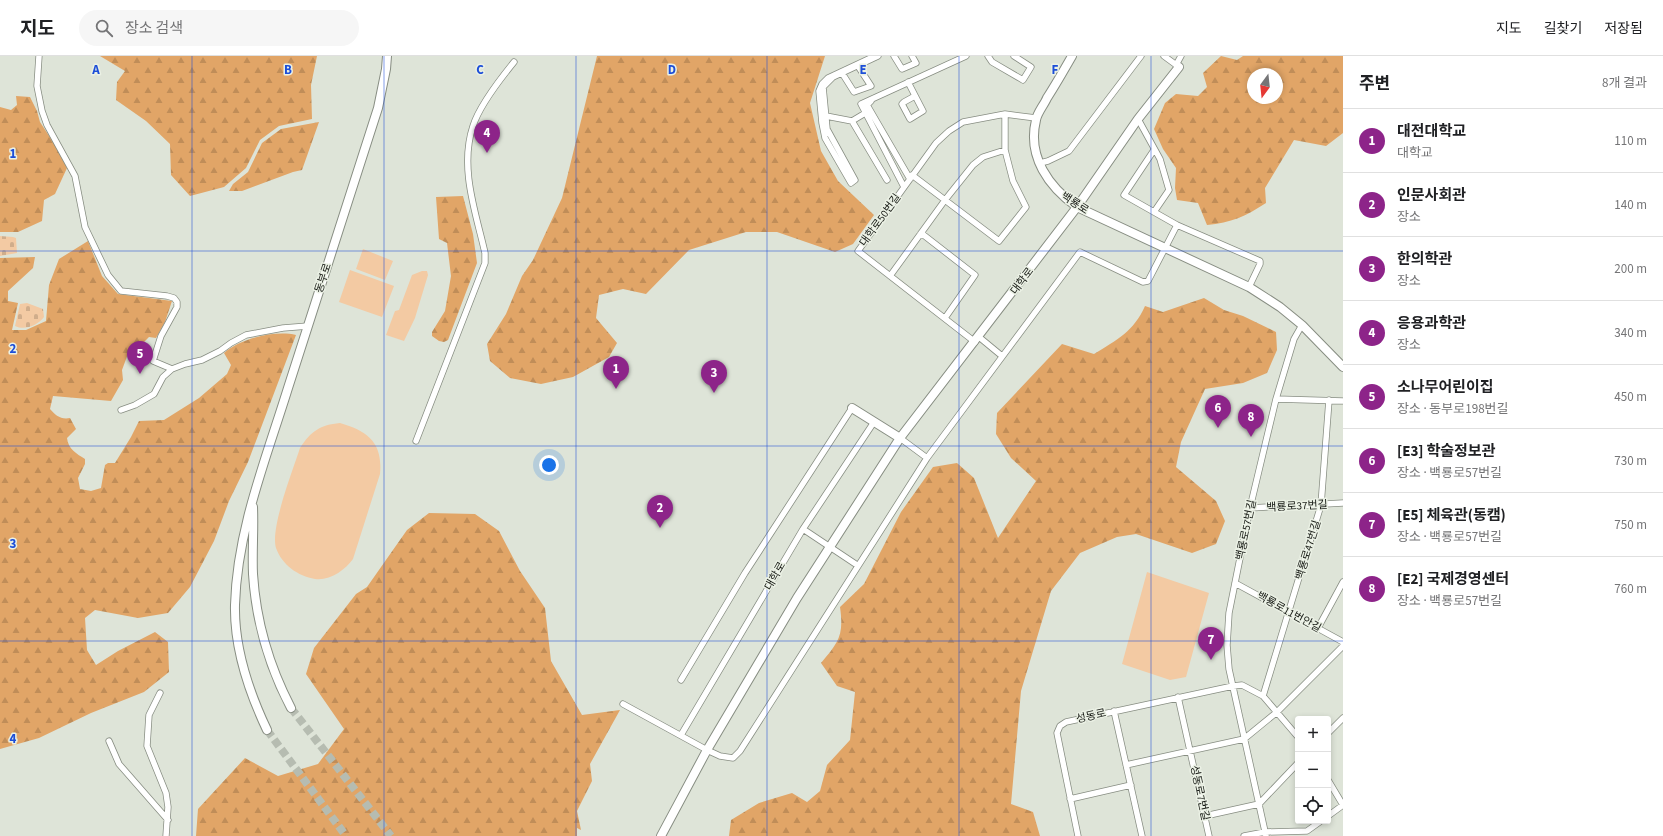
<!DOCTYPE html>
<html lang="ko">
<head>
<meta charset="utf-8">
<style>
	body { margin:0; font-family:"Source Sans 3","Noto Sans KR",sans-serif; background:#f6f6f6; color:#202124 }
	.controls { position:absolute; right:12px; bottom:12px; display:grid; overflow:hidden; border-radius:4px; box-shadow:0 2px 6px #0003 }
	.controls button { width:36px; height:36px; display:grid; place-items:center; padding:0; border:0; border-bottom:1px solid #e0e0e0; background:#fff; color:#202124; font:20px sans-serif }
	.compass { position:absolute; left:1247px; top:12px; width:36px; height:36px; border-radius:50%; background:#fff; box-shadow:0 2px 6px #0003; rotate:195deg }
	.you { position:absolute; left:549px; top:409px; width:14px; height:14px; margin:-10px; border:3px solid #fff; border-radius:50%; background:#1a73e8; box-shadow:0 0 0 6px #1a73e833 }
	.badge { display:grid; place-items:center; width:26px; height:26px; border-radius:50%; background:#8d2489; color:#fff; font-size:13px; font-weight:700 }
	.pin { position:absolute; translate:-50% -33px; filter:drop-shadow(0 1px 2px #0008) }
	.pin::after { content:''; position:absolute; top:21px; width:14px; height:12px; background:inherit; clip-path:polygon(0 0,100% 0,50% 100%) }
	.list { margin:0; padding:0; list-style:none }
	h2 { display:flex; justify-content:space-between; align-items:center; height:52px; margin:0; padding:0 16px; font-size:17px }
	h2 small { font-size:13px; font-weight:400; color:#757577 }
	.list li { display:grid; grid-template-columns:26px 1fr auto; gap:12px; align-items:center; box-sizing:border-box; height:64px; padding:0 16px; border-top:1px solid #e0e0e0 }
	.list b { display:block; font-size:15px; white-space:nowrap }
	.list p { margin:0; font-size:13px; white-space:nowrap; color:#757577 }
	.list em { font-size:13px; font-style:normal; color:#757577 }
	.icon { flex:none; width:22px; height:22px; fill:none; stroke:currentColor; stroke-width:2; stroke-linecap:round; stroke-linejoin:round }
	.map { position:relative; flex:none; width:1343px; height:780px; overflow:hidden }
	header { display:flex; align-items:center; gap:24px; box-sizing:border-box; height:56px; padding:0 20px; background:#fff; border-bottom:1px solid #e0e0e0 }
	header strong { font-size:19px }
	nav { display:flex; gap:22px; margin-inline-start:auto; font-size:14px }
	.search { width:280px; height:36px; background:#f6f6f6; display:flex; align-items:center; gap:10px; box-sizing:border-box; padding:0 14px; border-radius:22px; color:#757577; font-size:15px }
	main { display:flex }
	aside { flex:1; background:#fff }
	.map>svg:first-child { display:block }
</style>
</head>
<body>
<header>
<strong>지도</strong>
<div class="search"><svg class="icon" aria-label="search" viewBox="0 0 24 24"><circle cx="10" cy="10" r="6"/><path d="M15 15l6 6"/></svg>장소 검색</div>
<nav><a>지도</a><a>길찾기</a><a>저장됨</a></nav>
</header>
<main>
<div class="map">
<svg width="1343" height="780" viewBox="0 0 1343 780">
	<defs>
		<pattern id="forest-firs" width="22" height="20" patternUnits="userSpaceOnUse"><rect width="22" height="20" fill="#e1a567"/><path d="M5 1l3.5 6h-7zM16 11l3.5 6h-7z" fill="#c08d58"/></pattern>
		<pattern id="cemetery-stones" width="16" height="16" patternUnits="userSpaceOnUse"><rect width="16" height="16" fill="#f3caa3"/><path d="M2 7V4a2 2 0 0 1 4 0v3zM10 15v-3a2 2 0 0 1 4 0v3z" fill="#d0ad8b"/></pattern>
	</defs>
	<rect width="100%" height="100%" fill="#dee4d8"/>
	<path fill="#f3caa3" d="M363 193 393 205 385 224 356 213Z
		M350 214 394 230 382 261 339 246Z
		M422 215H427L428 219 415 262 404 285 386 279 395 255 399 254 412 219Z
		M340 367C368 375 383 387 380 418L353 503C345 514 330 525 315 523 298 520 282 509 276 492 270 472 293 414 300 392 311 375 320 369 340 367Z
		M1147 516 1209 537 1186 621 1170 624 1122 608Z"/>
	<path fill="url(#forest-firs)" fill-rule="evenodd" d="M100 0H317L311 29 312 63 279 70 260 84 246 112 224 131 190 140 171 119 170 88 146 65 116 44 117 26 125 15Z
		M597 0H825L810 47 821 95 838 125 874 159 853 188 835 196 777 176H746L689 194 646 238 623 233 599 239 596 262 617 287 609 301 573 321 541 328 510 322 490 305 487 288 506 258 522 220 533 204 562 142Z
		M1221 0 1237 4 1243 0H1343V77L1326 90 1294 84 1265 132 1266 147C1246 160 1231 167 1207 169L1198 147 1177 144 1175 132 1176 112 1163 93 1154 73 1165 47 1176 38 1198 40 1207 31 1203 17ZM1253 18H1277V42H1253Z
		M16 40 30 41 37 55 40 66 55 89 67 112 55 138 44 144 42 165 18 176H0V51L11 54 17 49Z
		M319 66 302 114 293 116 242 135H229L233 128 248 116 262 87 281 73Z
		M463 140 473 178 477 207 448 284 444 286 439 285 432 280V276L445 255 451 220 447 187 439 183 436 141Z
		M88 185 102 220 118 238 172 245 165 266 156 282 149 281 138 292 129 295 122 314 123 324 111 345 53 340 50 353C55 359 61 364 70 362L76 373 67 382C68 393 77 398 85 403V408L78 422 80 433 91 435 101 432 105 409 108 407H115L131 381 139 365 164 364 199 342 227 318 231 309 224 297C240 282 276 274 296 279L248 406 229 445 214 485 190 531 168 557 138 562 95 554 85 562 87 594 96 609 118 595 155 576 168 586 169 616 144 636 91 657 39 682 0 693V202L35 201 33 212 8 235V245L18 247 12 274H26L46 265 49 229 59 203Z
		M1204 242 1224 254 1243 260 1276 276 1277 294 1267 317 1243 327 1205 333 1181 386 1176 411 1216 445 1225 465 1216 488 1192 497 1136 478 1117 481 1080 497 1051 535 1021 635 1011 748 1033 756 1040 780H729L731 764 759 747 792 737 807 746 820 735 827 709 850 684 855 636 837 630 821 607C839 586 844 579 840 551L864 528 901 456 933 411 957 407 974 422 998 482 1036 425 1011 402 996 378 997 357 1062 288 1094 298C1117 284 1134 275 1145 250L1163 256Z
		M429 457 475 458 499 475 520 515 545 552 551 605 582 659 620 654 590 708 592 725 577 755 581 774 577 772V780H196L198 753 245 702 278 720 318 708 344 673 306 618 314 592 356 538 367 531 407 474Z"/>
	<path fill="url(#cemetery-stones)" d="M0 180 13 181 16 182 17 197 0 200Z
		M27 247 43 253 44 261C38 269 25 275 15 270L20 248Z"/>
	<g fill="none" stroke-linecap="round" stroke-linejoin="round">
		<path stroke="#b6bcb1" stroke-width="8" stroke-dasharray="8 4" stroke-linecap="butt" d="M291 652 391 780
			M267 674 346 780"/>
		<defs>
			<path id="street" d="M39 0 37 30 42 55 47 69 75 120 85 171 108 219 121 235 167 240 174 242 177 246V251L161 280 153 305 172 313
				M875 0 828 22 822 28 819 35 822 67 825 82 851 127 855 124 827 73 823 31 833 21 878 0
				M894 0 902 13 916 7 912 0
				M988 0 992 6 1023 24 1031 11 1014 0
				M1164 0 1179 11
				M1176 9 1181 0
				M842 17 854 36 871 30 858 10
				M908 26 923 55 910 63 902 48 904 46 915 40
				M871 45 867 49 910 123
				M826 60 852 65 867 56
				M1138 63 1160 103 1169 134 1154 156
				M852 65 887 124
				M1154 94 1124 139 1177 169 1260 205V208L1249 231
				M1040 107 1048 105 1069 95 1141 0
				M912 119 999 185 1026 151 1013 125 1005 94V58
				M904 131 861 48 966 0
				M921 177 975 219 945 262
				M890 220 945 144 973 109 983 101 1005 94
				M979 281 1002 300
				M975 286 858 195 936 87 949 75 963 66 1005 58 1036 62
				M1276 343 1343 345
				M121 354 135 349 154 338 163 321 172 313 185 308 202 304 220 295 231 287 246 279 283 272 308 270
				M900 382 927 402
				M416 385 485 207V197C476 157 459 112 473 70 479 51 501 22 514 6
				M1250 452 1343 447
				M803 473 857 509
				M1235 527 1343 586
				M1318 572 1343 526
				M681 624 745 517 852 352
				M160 637 149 659 147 690 166 737 168 751 166 780
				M1263 640 1321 449 1329 344
				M1178 641 1209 780
				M623 648 707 694 720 700 733 702 740 695 927 402 1080 196 1143 226 1148 225 1177 169
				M1114 655 1142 780
				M1328 677 1343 662
				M681 679 803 473 874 366
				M109 685 119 708 168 764
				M1126 709 1244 683 1277 656 1343 590
				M1328 724 1343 749
				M1070 743 1131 729
				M1205 760 1259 748 1298 707
				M1328 760 1343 749
				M1078 780 1057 677 1060 670 1066 666 1233 630 1242 629 1263 640 1298 681
				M1244 780 1265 776 1307 775 1321 765
				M1266 780 1229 613 1227 589 1229 557 1250 452 1276 343 1294 283 1302 269"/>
			<path id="secondary" d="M1072 0C1064 14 1056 28 1047 42 1044 49 1037 57 1036 64 1027 101 1049 131 1077 151L1249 231 1280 251 1302 269 1343 311
				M852 352 900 382
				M253 451C254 473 252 496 253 518 256 565 269 610 291 652
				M267 674C249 636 234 593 235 549 237 474 266 403 288 332 318 239 348 145 378 52L386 13 387 0
				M661 780 707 694 797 542 900 382 1077 151 1138 63 1179 11"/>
		</defs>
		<use href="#street" stroke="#878d82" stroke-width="7"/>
		<use href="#secondary" stroke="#878d82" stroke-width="10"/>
		<use href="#street" stroke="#fff" stroke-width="5.5"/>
		<use href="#secondary" stroke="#fff" stroke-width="8"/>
	</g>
	<path fill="none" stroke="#1d4ed8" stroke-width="1" stroke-opacity="0.55" d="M192 0V780M384 0V780M576 0V780M767 0V780M959 0V780M1151 0V780M0 195H1343M0 390H1343M0 585H1343"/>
	<g text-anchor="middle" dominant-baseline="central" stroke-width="3" stroke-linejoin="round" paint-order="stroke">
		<g font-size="11" fill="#171a15" stroke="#ebf1e5">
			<text transform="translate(1075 147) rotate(33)">백룡로</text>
			<text transform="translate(880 164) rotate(-54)">대학로50번길</text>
			<text transform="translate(323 222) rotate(-72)">동부로</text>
			<text transform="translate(1022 225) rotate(-53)">대학로</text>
			<text transform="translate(1297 450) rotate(-3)">백룡로37번길</text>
			<text transform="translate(1246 474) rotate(-78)">백룡로57번길</text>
			<text transform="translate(1308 494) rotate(-73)">백룡로47번길</text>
			<text transform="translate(775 520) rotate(-60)">대학로</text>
			<text transform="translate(1289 556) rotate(29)">백룡로11번안길</text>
			<text transform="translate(1091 660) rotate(-13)">성동로</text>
			<text transform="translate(1200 737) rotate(78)">성동로7번길</text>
		</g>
	</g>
	<g font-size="13" text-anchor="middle" font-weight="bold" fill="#1d4ed8" stroke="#ebf1e5" stroke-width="3" stroke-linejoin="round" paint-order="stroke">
		<text x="96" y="18">A</text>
		<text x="288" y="18">B</text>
		<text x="480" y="18">C</text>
		<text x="672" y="18">D</text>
		<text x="863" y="18">E</text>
		<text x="1055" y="18">F</text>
		<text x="13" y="102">1</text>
		<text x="13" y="297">2</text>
		<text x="13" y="492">3</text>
		<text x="13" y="687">4</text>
	</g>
</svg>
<div class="controls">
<button>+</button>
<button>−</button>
<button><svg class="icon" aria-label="locate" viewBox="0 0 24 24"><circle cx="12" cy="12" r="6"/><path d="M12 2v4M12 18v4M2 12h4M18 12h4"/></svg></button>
</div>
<svg class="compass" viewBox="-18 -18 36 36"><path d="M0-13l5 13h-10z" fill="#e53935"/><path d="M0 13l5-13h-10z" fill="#757577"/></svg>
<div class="you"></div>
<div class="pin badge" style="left:616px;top:333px">1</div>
<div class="pin badge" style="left:660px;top:472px">2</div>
<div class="pin badge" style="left:714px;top:337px">3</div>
<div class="pin badge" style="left:487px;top:97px">4</div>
<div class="pin badge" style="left:140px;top:318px">5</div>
<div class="pin badge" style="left:1218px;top:372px">6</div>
<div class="pin badge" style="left:1211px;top:604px">7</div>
<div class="pin badge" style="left:1251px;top:381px">8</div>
</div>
<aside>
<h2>주변<small>8개 결과</small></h2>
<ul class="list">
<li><span class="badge">1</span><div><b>대전대학교</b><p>대학교</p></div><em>110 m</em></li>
<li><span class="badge">2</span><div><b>인문사회관</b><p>장소</p></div><em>140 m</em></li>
<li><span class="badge">3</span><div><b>한의학관</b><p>장소</p></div><em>200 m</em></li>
<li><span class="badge">4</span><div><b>응용과학관</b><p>장소</p></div><em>340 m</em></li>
<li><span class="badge">5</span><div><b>소나무어린이집</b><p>장소 · 동부로198번길</p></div><em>450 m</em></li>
<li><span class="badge">6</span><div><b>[E3] 학술정보관</b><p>장소 · 백룡로57번길</p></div><em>730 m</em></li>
<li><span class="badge">7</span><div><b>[E5] 체육관(동캠)</b><p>장소 · 백룡로57번길</p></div><em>750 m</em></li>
<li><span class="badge">8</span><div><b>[E2] 국제경영센터</b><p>장소 · 백룡로57번길</p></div><em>760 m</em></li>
</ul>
</aside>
</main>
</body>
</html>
